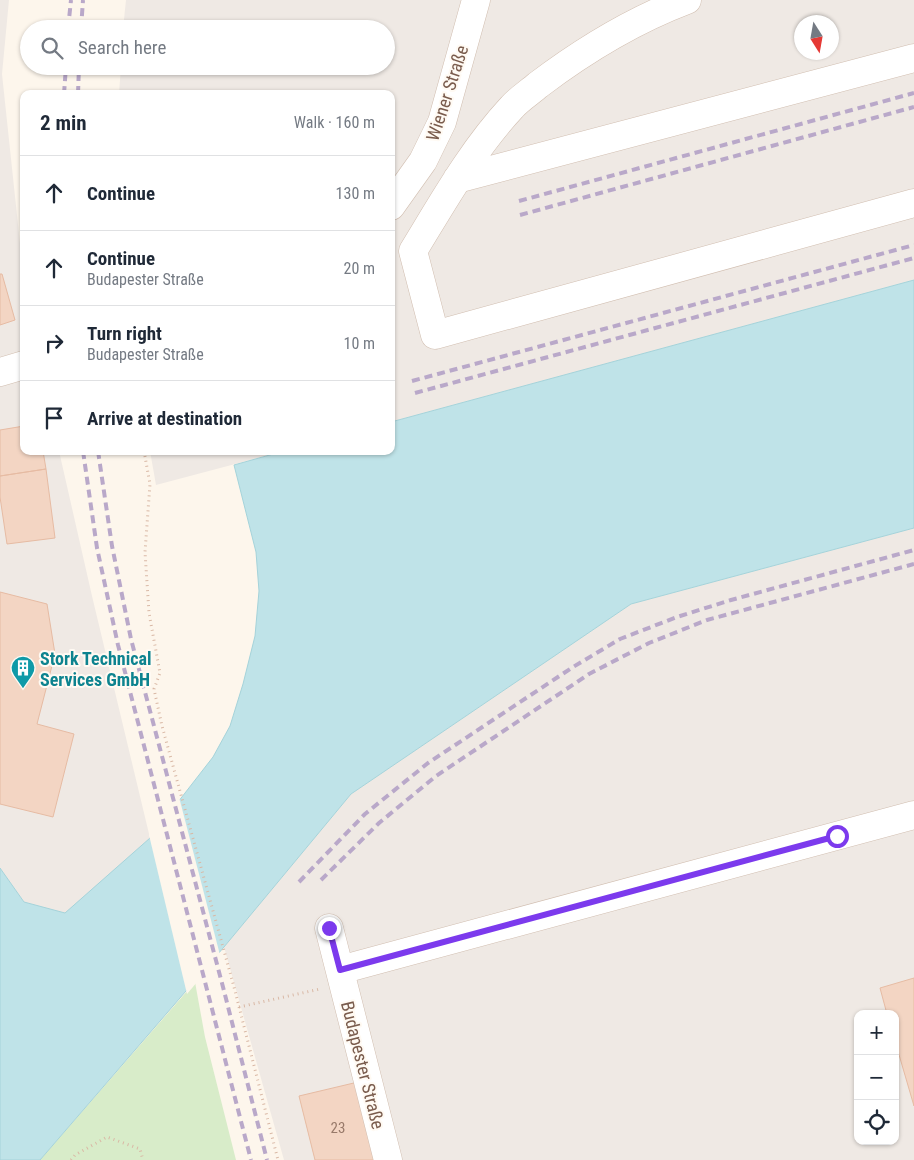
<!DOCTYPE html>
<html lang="en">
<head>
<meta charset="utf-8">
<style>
	body { margin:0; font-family:"Roboto Condensed",sans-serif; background:#f6f6f7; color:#1f2937 }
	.controls { position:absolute; right:15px; bottom:15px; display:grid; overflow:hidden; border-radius:10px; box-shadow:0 1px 4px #0004 }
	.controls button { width:45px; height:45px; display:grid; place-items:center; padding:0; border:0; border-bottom:1px solid #e0e1e3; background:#fff; color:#1f2937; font:25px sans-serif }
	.compass { position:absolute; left:794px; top:15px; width:45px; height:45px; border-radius:50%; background:#fff; box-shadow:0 1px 4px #0004; rotate:169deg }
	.stop { position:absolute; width:15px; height:15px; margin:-11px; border:4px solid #7c3aed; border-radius:50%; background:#fff }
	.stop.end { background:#7c3aed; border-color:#fff; box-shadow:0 1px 5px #0008 }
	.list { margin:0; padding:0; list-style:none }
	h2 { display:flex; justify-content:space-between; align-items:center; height:65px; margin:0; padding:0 20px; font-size:21px }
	h2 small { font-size:16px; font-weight:400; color:#747a83 }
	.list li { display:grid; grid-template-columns:32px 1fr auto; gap:15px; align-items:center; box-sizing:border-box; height:75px; padding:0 20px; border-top:1px solid #e0e1e3 }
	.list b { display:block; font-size:19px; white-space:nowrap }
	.list p { margin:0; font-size:16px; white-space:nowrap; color:#747a83 }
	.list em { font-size:16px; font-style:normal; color:#747a83 }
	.icon { flex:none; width:28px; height:28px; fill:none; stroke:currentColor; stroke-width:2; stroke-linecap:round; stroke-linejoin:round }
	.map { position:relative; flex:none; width:914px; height:1160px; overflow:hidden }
	.search { position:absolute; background:#fff; box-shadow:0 1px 4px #0004; left:20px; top:20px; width:375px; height:55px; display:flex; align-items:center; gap:12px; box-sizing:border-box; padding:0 18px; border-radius:28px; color:#747a83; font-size:19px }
	.panel { position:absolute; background:#fff; box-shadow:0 1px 4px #0004; left:20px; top:90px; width:375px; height:365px; border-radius:10px }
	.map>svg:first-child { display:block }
</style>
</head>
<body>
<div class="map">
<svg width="914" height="1160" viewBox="0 0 914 1160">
	<rect width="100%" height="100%" fill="#fdf6ec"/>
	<path fill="#efe9e4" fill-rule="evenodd" d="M0 0H9L2 74 24 281V451H59L92 596 150 838 65 914 24 902 0 868Z
		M126 0H914V280L391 422V94H119L121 66H386V29H123ZM802 22H832V52H802Z
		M150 451H284L156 485Z
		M914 528V1160H284L224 947 351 794 631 604ZM858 1014H895V1141H858Z"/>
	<path fill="#d8ecc9" d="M195 982 205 1037 236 1160H40Z"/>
	<path fill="#bfe3e8" stroke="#a5d3da" d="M914 280V528L631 604 351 794 224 947 40 1160H0V868L24 902 65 913 150 838 213 757 230 726 243 684 255 636 259 591 256 552 234 465 284 451H391V422Z"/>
	<path fill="#fdf6ec" d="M179 797 220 955 187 994 149 835Z"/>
	<path fill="#f3d5c3" stroke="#e6bba3" d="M0 274H2L15 320 0 325Z
		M24 426V451H43L46 469 0 476V430Z
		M46 469 55 538 7 544 0 497V476Z
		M0 592 47 604 55 654 37 724 74 734 53 817 0 804Z
		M914 978V1106L895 1041V1014H887L880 988Z
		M358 1082 377 1160H315L299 1096Z"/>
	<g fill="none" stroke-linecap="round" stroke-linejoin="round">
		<defs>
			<path id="minor" d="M687 0C634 20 583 51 538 85 530 92 519 99 512 107 472 150 443 202 413 251L435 335 914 203
				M457 179 914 58
				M391 206 423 161 442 122 476 0
				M0 372 24 365
				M329 928 388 1160
				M340 970 914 815"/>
		</defs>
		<use href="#minor" stroke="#d1beb0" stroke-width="29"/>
		<path stroke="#d9b8a5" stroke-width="3" stroke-dasharray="1 4" stroke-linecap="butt" d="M144 451 150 484 145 552 149 613 160 673 154 689 162 726 234 987 278 1160
			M239 1007 320 989
			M71 1160 75 1155 107 1137 140 1149 143 1160"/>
		<use href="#minor" stroke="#fff" stroke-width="28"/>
		<path stroke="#b9a8c9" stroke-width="4" stroke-dasharray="8 5" stroke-linecap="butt" d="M68 29 71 0
			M81 29 83 0
			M64 94 66 66
			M78 94 79 66
			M519 201 914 93
			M520 215 914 107
			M412 381 914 245
			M415 393 914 258
			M83 451 97 548 118 645 251 1160
			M98 451 112 546 131 639 223 987 267 1160
			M321 880 379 823 436 776 589 674 649 643 707 620 914 564
			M299 882 365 814 428 763 573 667 620 639 677 617 731 600 914 550"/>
	</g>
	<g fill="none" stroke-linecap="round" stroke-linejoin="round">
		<path stroke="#7c3aed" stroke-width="6" d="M329 928 340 970 837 836"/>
	</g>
	<defs>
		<symbol id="building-pin" viewBox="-11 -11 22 30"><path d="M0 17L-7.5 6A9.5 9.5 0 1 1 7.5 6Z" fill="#0f9aa8" stroke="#fffaf3"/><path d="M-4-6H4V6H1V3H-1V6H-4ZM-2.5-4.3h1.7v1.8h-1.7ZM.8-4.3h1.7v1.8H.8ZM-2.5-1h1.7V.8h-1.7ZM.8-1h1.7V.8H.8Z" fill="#fff"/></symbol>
	</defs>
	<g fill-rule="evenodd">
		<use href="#building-pin" x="9" y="654" width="28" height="38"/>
	</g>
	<g text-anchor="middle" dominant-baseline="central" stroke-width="4" stroke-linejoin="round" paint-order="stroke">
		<g font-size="15" fill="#987a6a">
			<text x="338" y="1128">23</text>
		</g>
		<g font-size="18" fill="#7a5c4d" stroke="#fffaf3">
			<text transform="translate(447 93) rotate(-72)">Wiener Straße</text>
			<text transform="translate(363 1065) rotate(76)">Budapester Straße</text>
		</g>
		<g font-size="18" font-weight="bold" fill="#0d838f" stroke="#fffaf3" text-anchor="start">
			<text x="40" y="658">Stork Technical<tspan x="40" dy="21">Services GmbH</tspan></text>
		</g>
	</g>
</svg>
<div class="controls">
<button>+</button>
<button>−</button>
<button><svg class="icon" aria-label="locate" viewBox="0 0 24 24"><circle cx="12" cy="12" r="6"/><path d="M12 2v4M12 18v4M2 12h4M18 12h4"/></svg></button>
</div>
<svg class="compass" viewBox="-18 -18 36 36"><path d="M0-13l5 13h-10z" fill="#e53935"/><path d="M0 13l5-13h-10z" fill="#747a83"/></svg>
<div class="stop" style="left:837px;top:836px"></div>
<div class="stop end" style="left:329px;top:928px"></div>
<div class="search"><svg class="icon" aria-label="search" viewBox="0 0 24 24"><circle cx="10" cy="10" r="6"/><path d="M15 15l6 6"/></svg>Search here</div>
<section class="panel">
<h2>2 min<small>Walk · 160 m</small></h2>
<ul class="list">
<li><svg class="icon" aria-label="ahead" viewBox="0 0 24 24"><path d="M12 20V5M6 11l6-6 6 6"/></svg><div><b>Continue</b></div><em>130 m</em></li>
<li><svg class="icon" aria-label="ahead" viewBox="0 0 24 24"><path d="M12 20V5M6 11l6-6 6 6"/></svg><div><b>Continue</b><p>Budapester Straße</p></div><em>20 m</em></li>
<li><svg class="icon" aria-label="right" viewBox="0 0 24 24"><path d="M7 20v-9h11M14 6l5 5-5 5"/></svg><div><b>Turn right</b><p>Budapester Straße</p></div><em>10 m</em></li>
<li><svg class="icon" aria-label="arrive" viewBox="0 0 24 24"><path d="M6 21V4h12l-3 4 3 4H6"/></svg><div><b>Arrive at destination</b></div></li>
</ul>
</section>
</div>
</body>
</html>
